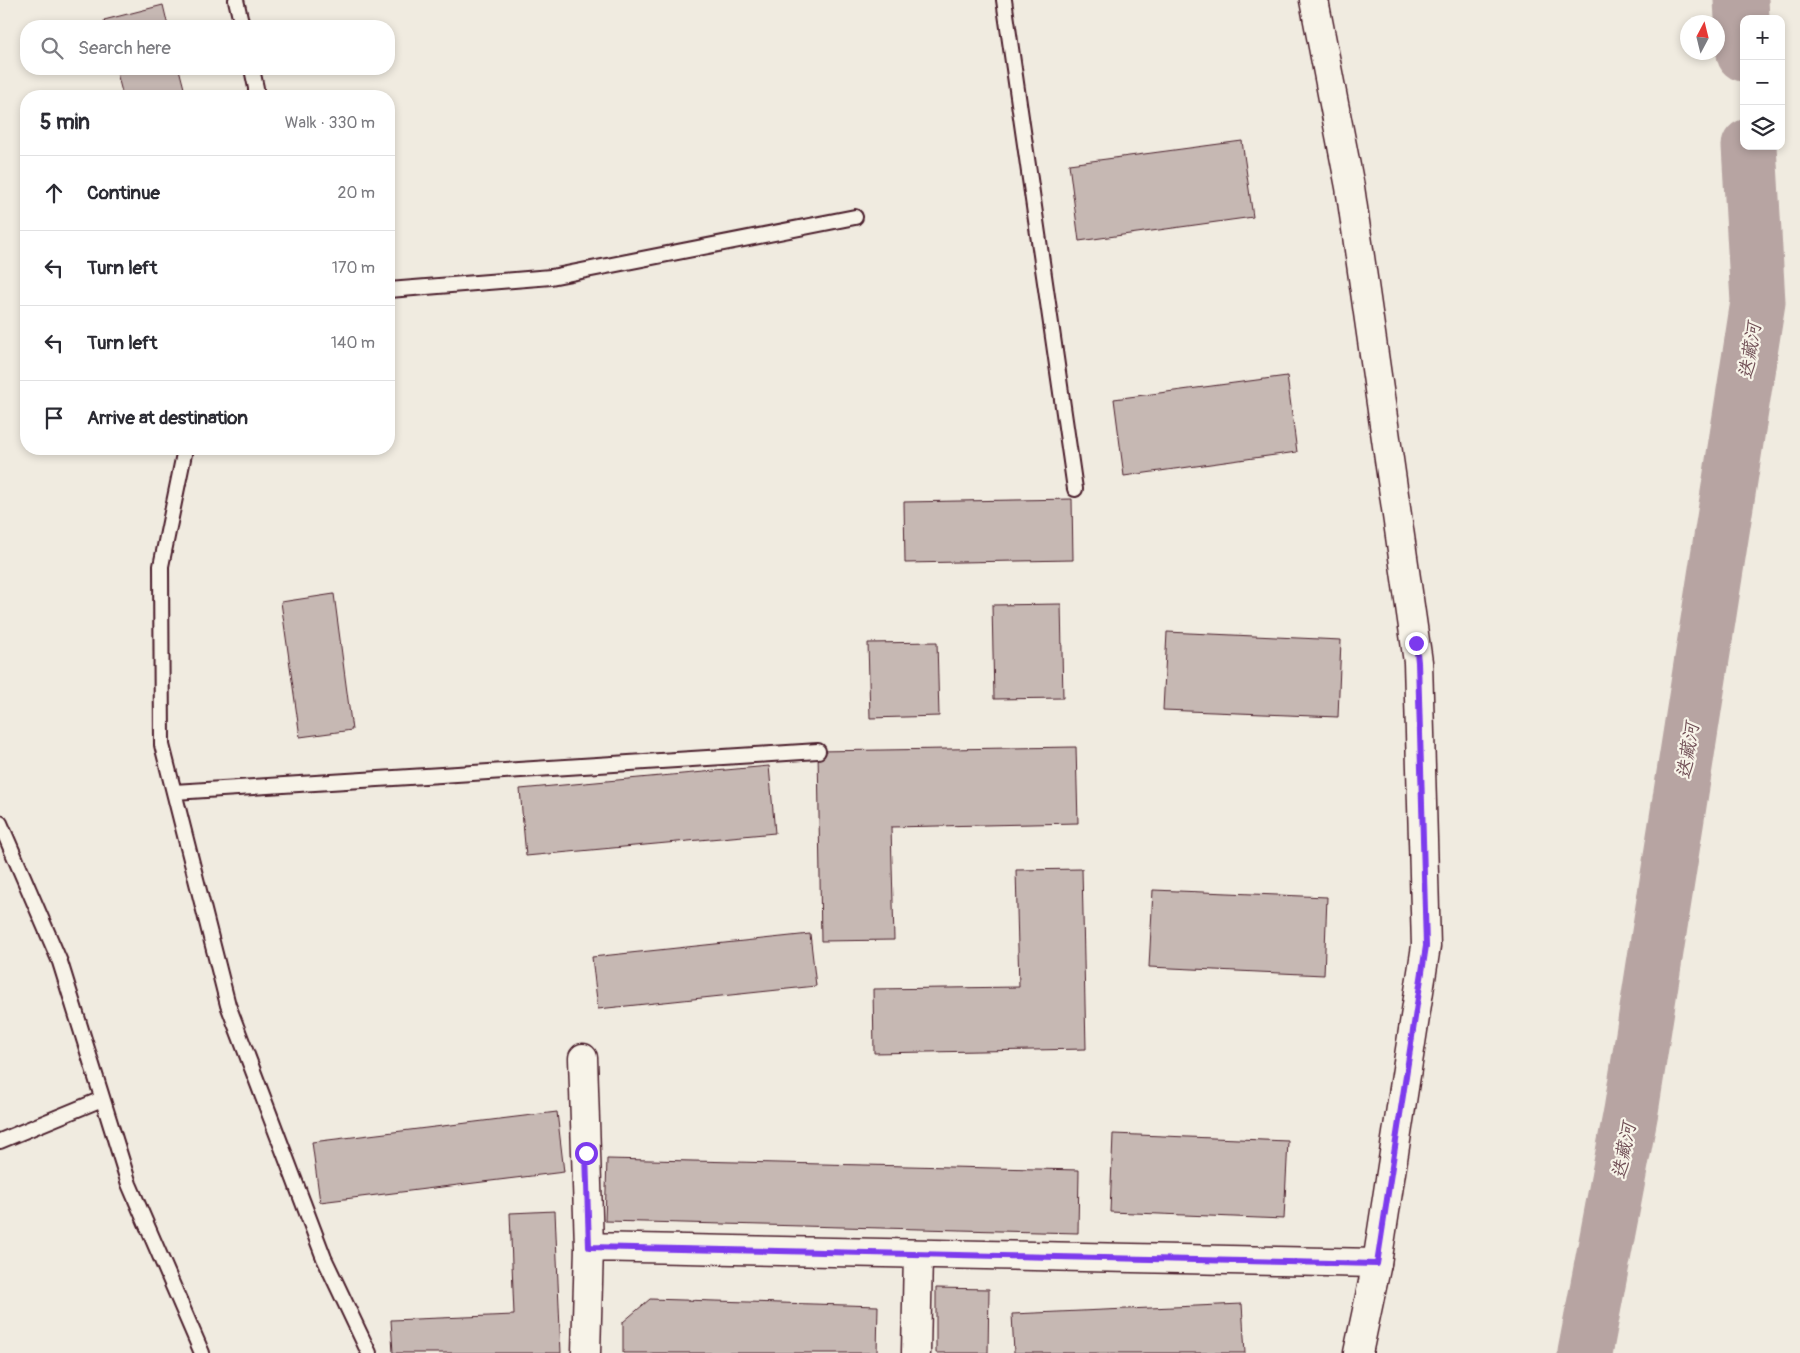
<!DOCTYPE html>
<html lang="en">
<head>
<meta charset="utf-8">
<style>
	body { margin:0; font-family:Pangolin,"LXGW WenKai TC",sans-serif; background:#f2f2f3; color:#2b2b33 }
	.controls { position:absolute; right:15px; top:15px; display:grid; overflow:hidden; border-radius:10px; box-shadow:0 2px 8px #0003 }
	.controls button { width:45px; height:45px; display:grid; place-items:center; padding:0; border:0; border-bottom:1px solid #e1e1e2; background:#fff; color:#2b2b33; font:25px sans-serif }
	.compass { position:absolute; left:1680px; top:15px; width:45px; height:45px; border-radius:50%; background:#fff; box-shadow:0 2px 8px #0003; rotate:7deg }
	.stop { position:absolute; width:15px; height:15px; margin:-11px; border:4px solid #7c3aed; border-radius:50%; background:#fff }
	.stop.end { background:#7c3aed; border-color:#fff; box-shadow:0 1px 5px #0008 }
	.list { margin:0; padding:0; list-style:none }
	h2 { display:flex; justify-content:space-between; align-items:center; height:65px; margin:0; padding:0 20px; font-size:21px }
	h2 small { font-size:16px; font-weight:400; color:#7c7c81 }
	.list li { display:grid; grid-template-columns:32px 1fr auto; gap:15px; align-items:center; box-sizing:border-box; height:75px; padding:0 20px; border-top:1px solid #e1e1e2 }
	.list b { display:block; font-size:19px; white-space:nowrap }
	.list em { font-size:16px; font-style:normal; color:#7c7c81 }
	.icon { flex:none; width:28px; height:28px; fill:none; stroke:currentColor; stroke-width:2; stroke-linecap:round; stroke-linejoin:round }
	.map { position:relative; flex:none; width:1800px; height:1353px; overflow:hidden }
	.search { position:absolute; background:#fff; box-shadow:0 2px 8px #0003; left:20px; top:20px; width:375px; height:55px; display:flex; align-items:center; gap:12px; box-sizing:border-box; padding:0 18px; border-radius:20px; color:#7c7c81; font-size:19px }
	.panel { position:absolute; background:#fff; box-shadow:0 2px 8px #0003; left:20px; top:90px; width:375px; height:365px; border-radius:20px }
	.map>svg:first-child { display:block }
</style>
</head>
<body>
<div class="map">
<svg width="1800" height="1353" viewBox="0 0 1800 1353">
	<rect width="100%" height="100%" fill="#f0ebe0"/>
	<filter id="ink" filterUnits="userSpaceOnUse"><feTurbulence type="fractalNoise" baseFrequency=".02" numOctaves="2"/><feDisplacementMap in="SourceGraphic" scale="10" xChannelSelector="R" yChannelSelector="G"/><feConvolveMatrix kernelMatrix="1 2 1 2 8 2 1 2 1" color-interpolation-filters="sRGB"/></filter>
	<g filter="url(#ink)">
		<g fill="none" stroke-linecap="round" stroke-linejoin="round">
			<path stroke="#b7a4a2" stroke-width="55" d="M1741 0 1744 54
				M1585 1353 1631 1111 1758 302 1749 146"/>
		</g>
		<path fill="#c6b8b3" stroke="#4a1f2b" d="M163 5 168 26H106L104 20Z
			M116 69H179L186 96H123Z
			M1242 141 1253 217 1079 241 1069 164Z
			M1287 376 1297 452 1124 476 1114 399Z
			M1072 499 1073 560 905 563 904 502Z
			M334 594 352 730 300 737 281 602Z
			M1061 604 1063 698 994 699 992 605Z
			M1167 632 1341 640 1338 717 1163 710Z
			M937 642 939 716 870 718 868 643Z
			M1076 747 1078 823 891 827 894 940 821 941 818 751Z
			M769 766 775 833 526 856 520 789Z
			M1082 869 1086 1049 874 1053 873 989 1019 987 1016 870Z
			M1153 890 1327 897 1324 975 1149 967Z
			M810 934 816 986 598 1009 592 957Z
			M557 1112 564 1172 320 1202 312 1142Z
			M1113 1134 1288 1141 1284 1219 1110 1212Z
			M607 1159 1079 1170 1078 1233 605 1221Z
			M555 1211 561 1353H393L391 1320 514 1315 510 1213Z
			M936 1288 989 1289 988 1353H936Z
			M650 1299 878 1306 877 1353H623V1322Z
			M1242 1304 1245 1353H1014L1012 1314Z"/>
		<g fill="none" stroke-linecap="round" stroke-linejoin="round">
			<defs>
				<path id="lane" d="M236 0 242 26
					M1004 0 1075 489
					M252 69 256 88V96
					M389 290 551 277 855 217
					M185 449 161 566 162 745 228 1005 324 1258 369 1353
					M174 792 818 751
					M0 823 60 962 129 1184 202 1353
					M0 1141 102 1099"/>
				<path id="street" d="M583 1058 589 1247 586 1353
					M589 1247 1377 1263
					M916 1353 918 1254"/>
				<path id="secondary" d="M1314 0 1350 187 1418 662 1426 946 1377 1263 1358 1353"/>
			</defs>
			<use href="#lane" stroke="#4a1f2b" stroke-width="18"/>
			<use href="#street" stroke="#4a1f2b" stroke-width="31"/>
			<use href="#secondary" stroke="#4a1f2b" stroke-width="31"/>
			<use href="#lane" stroke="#f7f3e8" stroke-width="14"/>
			<use href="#street" stroke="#f7f3e8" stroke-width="28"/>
			<use href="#secondary" stroke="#f7f3e8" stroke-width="28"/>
		</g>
	</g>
	<g fill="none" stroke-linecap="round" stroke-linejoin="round" filter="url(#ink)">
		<path stroke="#7c3aed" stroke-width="6" d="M586 1153 589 1247 1377 1264 1426 946 1418 662 1416 643"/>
	</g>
	<g text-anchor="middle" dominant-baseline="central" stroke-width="4.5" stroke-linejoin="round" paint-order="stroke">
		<g font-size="19" font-style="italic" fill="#704e55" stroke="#f7f3e8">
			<text transform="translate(1750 351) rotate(-81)">迭藏河</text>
			<text transform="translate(1688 751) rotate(-81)">迭藏河</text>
			<text transform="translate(1624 1151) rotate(-79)">迭藏河</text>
		</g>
	</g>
</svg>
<div class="controls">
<button>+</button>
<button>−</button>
<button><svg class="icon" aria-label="layers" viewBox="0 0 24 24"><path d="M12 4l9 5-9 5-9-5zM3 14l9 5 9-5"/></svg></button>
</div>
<svg class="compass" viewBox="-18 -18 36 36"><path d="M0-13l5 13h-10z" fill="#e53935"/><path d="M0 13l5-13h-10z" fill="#7c7c81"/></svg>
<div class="stop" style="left:586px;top:1153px"></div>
<div class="stop end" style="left:1416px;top:643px"></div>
<div class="search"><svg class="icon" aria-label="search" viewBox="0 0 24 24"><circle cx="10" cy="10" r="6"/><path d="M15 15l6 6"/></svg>Search here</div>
<section class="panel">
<h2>5 min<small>Walk · 330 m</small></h2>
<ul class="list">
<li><svg class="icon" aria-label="ahead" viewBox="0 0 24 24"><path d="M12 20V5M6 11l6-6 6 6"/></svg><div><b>Continue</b></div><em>20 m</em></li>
<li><svg class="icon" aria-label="left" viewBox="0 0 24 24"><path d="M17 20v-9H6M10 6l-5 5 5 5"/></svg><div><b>Turn left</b></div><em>170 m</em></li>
<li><svg class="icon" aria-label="left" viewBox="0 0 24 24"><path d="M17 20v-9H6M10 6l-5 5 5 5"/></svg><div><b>Turn left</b></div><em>140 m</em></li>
<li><svg class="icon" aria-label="arrive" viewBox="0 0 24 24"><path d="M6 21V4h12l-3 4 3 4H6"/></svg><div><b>Arrive at destination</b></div></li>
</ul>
</section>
</div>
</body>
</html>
